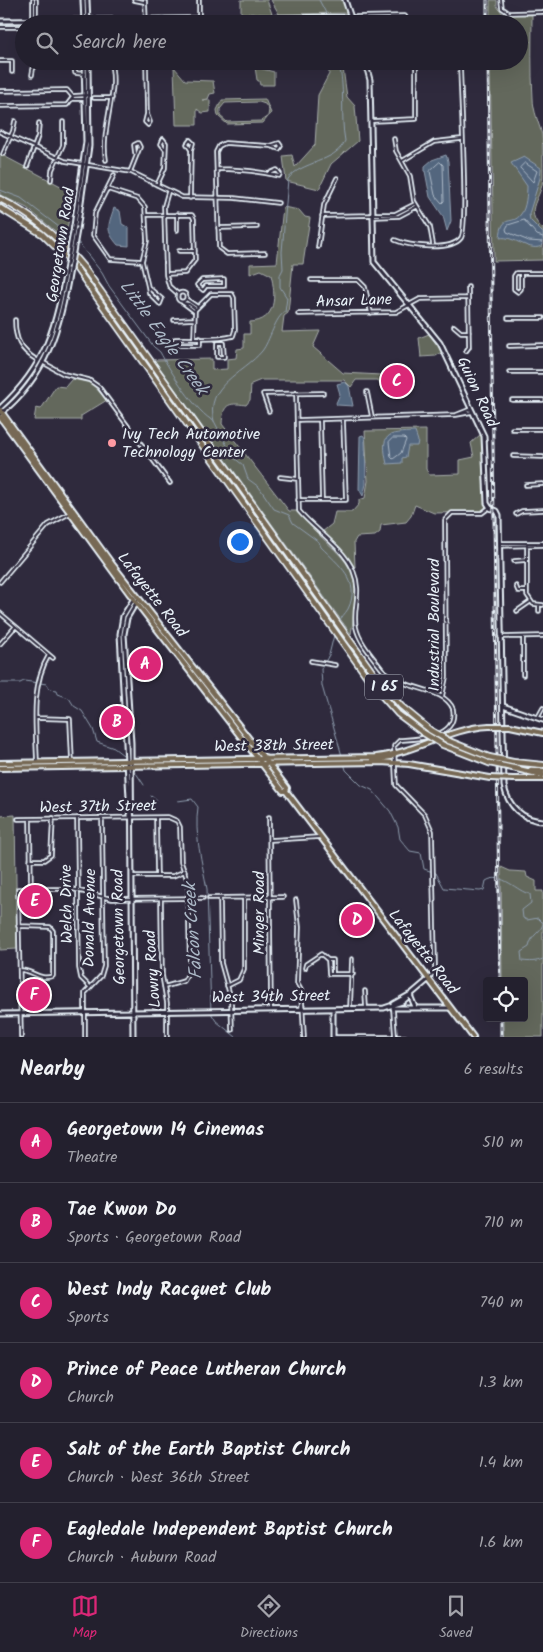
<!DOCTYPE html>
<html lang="en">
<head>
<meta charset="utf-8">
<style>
	body { margin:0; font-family:Kalam,sans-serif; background:#2f2d3a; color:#f1f3f6 }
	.controls { position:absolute; right:15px; bottom:15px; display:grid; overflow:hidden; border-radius:5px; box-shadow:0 5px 20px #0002 }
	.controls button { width:45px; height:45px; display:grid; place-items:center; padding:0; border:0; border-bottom:1px solid #403e4a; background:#23202e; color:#f1f3f6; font:25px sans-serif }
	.you { position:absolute; left:239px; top:541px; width:18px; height:18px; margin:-12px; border:4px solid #fff; border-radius:50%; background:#1a73e8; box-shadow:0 0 0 8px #1a73e833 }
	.badge { display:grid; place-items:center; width:32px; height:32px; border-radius:50%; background:#db2777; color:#fff; font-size:16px; font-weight:700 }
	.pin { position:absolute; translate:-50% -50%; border:2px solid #fff; box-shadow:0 1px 5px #0006 }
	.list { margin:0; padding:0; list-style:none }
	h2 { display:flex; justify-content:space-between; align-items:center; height:65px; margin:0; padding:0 20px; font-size:21px }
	h2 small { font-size:16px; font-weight:400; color:#a3a3aa }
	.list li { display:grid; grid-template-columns:32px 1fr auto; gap:15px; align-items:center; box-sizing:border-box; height:80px; padding:0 20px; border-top:1px solid #403e4a }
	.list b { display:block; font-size:19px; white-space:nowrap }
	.list p { margin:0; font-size:16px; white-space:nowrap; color:#a3a3aa }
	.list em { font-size:16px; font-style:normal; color:#a3a3aa }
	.icon { flex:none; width:28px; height:28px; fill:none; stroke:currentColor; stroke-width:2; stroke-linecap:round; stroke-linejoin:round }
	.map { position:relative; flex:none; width:543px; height:1037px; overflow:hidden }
	.search { position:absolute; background:#23202e; box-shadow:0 5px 20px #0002; left:15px; right:15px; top:15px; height:55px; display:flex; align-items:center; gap:12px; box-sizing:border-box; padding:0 18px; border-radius:28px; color:#a3a3aa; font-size:19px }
	.sheet { height:545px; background:#23202e }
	nav { display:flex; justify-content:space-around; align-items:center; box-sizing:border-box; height:70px; border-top:1px solid #403e4a; background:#23202e; font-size:14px; color:#a3a3aa }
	nav a { display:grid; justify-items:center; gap:2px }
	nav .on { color:#db2777 }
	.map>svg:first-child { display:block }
</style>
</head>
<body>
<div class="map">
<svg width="543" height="1037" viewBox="0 0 543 1037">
	<rect width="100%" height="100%" fill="#2f2a3d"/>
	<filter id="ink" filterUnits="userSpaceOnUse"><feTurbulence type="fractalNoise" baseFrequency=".02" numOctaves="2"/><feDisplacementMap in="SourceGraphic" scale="10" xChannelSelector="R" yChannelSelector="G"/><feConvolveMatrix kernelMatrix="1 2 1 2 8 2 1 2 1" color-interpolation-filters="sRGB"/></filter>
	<g filter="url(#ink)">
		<path fill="#63685b" stroke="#a6acaa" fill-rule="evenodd" d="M241 0H267L272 14 241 13Z
			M271 0H345L350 13 279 14Z
			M490 0H497V6L503 14 532 15C532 41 531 70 533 98 533 111 539 123 542 135 543 147 543 164 543 177 543 199 521 209 543 229V260L494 261 490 61H519V24H490Z
			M329 61H342L347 97 355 106 358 141 331 164 319 189 286 181 283 156 292 155 295 167 315 145 318 95 329 74Z
			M174 67 185 80 213 81 215 93 210 94 208 99 202 100H210V112L202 113 197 109V125H176Z
			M255 67 274 72V85H260L259 81 257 80Z
			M265 99 271 113 263 123 227 124 218 116 217 110 222 100ZM259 102 265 104 269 110 268 116 261 121 227 122 220 116V109L225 103Z
			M0 154 74 193 65 239 27 208 0 195Z
			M283 207 299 210 305 217 310 218 303 264H293L288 313 284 316 282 332 320 331 313 347 343 373 381 375 380 385 378 380H356L351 387 344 380H261L251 384 250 400 246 405C227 402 223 405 222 424L289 511H297C341 565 365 553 351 634L154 360 212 359V370L227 369V359L236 358 237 349 244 348V334H250V322C277 321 276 295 271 275L261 270 250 274V264L277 263Z
			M429 334 442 352 436 356 421 357 419 338Z
			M72 379 91 383 107 400 81 416V420H34L36 408 41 409 56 386 65 387Z
			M426 430V469L429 475 460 474V460L474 457 471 443 481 434 486 442 487 503 483 512 434 513 415 505 411 516 406 522 381 525 380 532 375 536 357 537 354 542 355 567 322 532 332 524 335 512H352L359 504V500L365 498 368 481 365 431Z
			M15 815 17 949 0 950V816Z
			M501 867 510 871 526 872 527 877 536 881V891H543V1037H503V1018H524V981H502Z"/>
		<path fill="#53667e" stroke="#8f9eaf" d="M446 155 448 161 451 221 447 231 443 216 430 197 425 171V166L432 160Z
			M524 157 541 168 540 178 529 214 530 220 543 233V245C531 254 514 235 500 238 502 212 512 227 521 214 526 208 527 193 527 186L511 163Z
			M114 208 120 211 122 224 129 228V246L118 245C105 230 108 226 114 208Z
			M345 382 349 386 353 406 337 405 336 403 340 394 337 384Z
			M415 432 418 441 417 446H408L406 457 402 458V463L387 464C380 433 387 433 415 432Z
			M363 435 365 438 366 484 363 496 359 489 360 436Z"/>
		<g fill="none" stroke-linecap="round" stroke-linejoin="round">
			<path stroke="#acb9c7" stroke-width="1" d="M440 162 443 165 444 201 442 203 435 195 430 171Z
				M525 163 537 171 533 182 520 168Z
				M543 237 537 235 524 220 508 225 506 229 507 232 529 241 543 242
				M393 438H404L406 440 401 453 393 459 391 457 389 442Z"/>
			<path stroke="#8f9eaf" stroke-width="1" d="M319 0 327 15
				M329 19 332 24
				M0 190 21 198 72 237
				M77 241 102 273 109 286 154 347 160 352C169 369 197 414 214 421L233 457 243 465 248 479 259 487 274 509 289 515 293 523 319 542 321 547C338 564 362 581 348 609 345 614 341 617 339 622
				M214 421C204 385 244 373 262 351 270 341 275 317 285 312L287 298 280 287V275L283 269 282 252 288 179C301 161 335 163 345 141 340 115 346 86 338 61
				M334 635 329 655 321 669 322 686 346 770 361 785 372 790 390 811 398 827 400 839 410 851 421 853 424 869 436 873 444 888 480 891 484 890 486 881C502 871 517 892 530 894L531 903 522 910 523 918 527 920 538 918 543 923
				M0 683H20L24 681 47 684 50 689 57 690 58 694 69 698 74 706 82 711 93 729 97 742 114 748 123 755
				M136 773 144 785
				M151 796 157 801
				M178 801 192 799 198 807C194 835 202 862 207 889L211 1013 216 1021 236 1037
				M543 924C540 934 532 933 529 947L521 952 522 961C531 962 535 962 543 959"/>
			<defs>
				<path id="street" d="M33 0V20
					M36 0V21
					M134 0 144 2
					M145 0 146 24
					M199 0V18
					M501 0 502 8 509 13 543 12
					M352 17 405 16 409 24
					M459 18V24
					M0 27H24
					M0 61H12V72
					M74 61 75 73 85 74
					M146 61 147 114 145 122 148 125 150 122 147 114
					M32 75 33 69 37 64 74 63
					M0 91 67 90 73 97 67 105 0 106
					M72 96 89 95
					M94 98H112
					M72 99H85
					M372 121 416 119V61
					M0 132 65 161 131 172 182 197 234 198 278 203
					M394 139 396 151 410 176 414 201 430 227 433 244
					M279 143 281 146 279 149 270 146Z
					M3 154 13 131 15 121
					M106 160C100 128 120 91 110 61
					M402 161 434 142 461 139
					M27 167 38 136 39 123
					M217 169C239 169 258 171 279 176L280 174 277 170 270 173
					M130 172 140 147 138 143 134 145 135 153
					M114 175 95 213 93 235 110 259 142 261
					M51 180 52 170 63 145V122
					M157 185 165 168 166 143 163 139 161 144 165 149
					M107 189 138 199 145 207 147 241 142 261 148 287
					M168 192 164 206 166 275 169 286 178 294
					M190 198 191 150 193 143 190 140 187 144 191 150
					M177 214V230
					M372 214H395L415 204
					M146 215H192L194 219 195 260 185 273 166 274
					M322 216 372 215
					M374 217 399 216 416 207
					M218 228 257 227
					M395 240C409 246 450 252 461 238 469 227 460 86 460 61
					M318 247 324 205 337 178
					M179 251H195
					M265 253 227 254 219 248 216 152 219 146 225 143 270 146
					M516 273H521V289L518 292 514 289V276Z
					M521 273H543
					M224 279V286H206L203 290 197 285 202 280Z
					M311 280H358L365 287 371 313
					M148 287 162 299 160 304 149 293Z
					M177.5 297a4.5 4.5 0 1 1 9 0a4.5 4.5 0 1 1-9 0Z
					M186 299 198 307
					M182 302 194 311
					M183 303 189 304 196 309
					M298 314 396 312 420 299 468 298
					M508 318H543
					M15 320C15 339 20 350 37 360
					M174 320 194 319
					M454 326 461 332H469
					M194 338 195 310 211 294H232L234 298 235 330 233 336C216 341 193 338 175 339V345H200V338
					M217 343H223L224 357H217Z
					M509 346 543 345
					M466 351 469 347 468 287
					M42 362 64 374 89 380 99 387 170 483
					M509 372H543
					M367 392 372 417
					M296 393 299 511C315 530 343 547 353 570 363 594 352 607 356 627 359 642 373 657 382 669 400 691 444 686 453 709 458 738 419 739 400 740L394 746 396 785 425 815 432 831 435 964V970L429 979
					M512 400H543
					M269 411 263 394 323 393
					M456 415 472 412
					M297 420 456 415 471 409
					M320 420 322 500
					M512 429H543
					M513 456 543 457
					M280 477 298 479
					M526 485 543 484
					M298 500H346L343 420
					M516 514 522 511 543 510
					M500 543H543
					M527 545V595L533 604 543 605
					M499 546 543 545
					M514 561 527 560
					M0 582 48 525 70 513
					M516 586 518 591H527
					M539 605V611
					M517 611 530 602
					M0 613 53 658
					M500 637 543 636
					M523 637V675
					M0 644 15 627
					M311 661 335 665
					M442 697 446 677 445 520 452 513H482L490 507
					M538 717 543 708
					M37 718 70 719 72 762
					M37 763C36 728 30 686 49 655
					M269 817 271 1009
					M77 818 79 968 81 978 89 986
					M156 818 157 876
					M18 819 168 817 177 821 180 827 181 862 188 882 190 970 184 981 164 987
					M30 819 31 889
					M270 840 320 837
					M30 860H44L51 855 53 818
					M133 876H173L185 871
					M209 898 283 897
					M220 898 221 963 231 999 232 1030
					M161 900 162 975 167 1003V1037
					M296 900 299 927 297 983 302 992V999
					M18 926 50 927 53 931V976C39 981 33 970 20 970
					M328 960H333V974
					M305 968 306 964 321 954 328 960 329 974H353
					M227 986 239 980 244 969V898
					M365 991 366 1008
					M350 1008 352 959
					M301 1009 302 999 304 1037
					M393 1009 395 1036
					M21 1037 18 889H72L112 899 203 898
					M85 1037V993L101 976 104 966 102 818
					M333 1037H405"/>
				<path id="secondary" d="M83 0 84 24
					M87 0 88 24
					M345 0 353 24
					M0 21 351 17
					M365 61 370 80 374 262 440 343 484 436 487 503 490 508 497 511 499 515 504 786C508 806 522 820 543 821
					M74 226 86 142 84 61
					M77 230 89 146 88 61
					M0 408C47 365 56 326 67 265
					M0 414C47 377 61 325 70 269
					M503 706 543 720
					M130 816 120 634 123 616 134 598
					M410 995 415 1007
					M393 1004 409 995
					M393 1008H450
					M333 1009V1037
					M0 1014 384 1008 402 1002 429 979
					M133 1037 131 743 124 634 127 618 137 601"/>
				<path id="primary" d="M0 410 112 564 265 759 287 788 286 791
					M0 417 129 593 283 791H286L462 1023
					M510 726 543 733
					M373 760 391 757 395 754
					M0 763 376 757C415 753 449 728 489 726
					M0 768 381 762 409 764 490 778
					M513 779H543
					M461 1021 473 1037"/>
				<path id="highway" d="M0 199C35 216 61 240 85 269L379 681 401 706 430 730
					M0 208 42 234 73 264 375 688 398 714 422 732
					M449 741 489 757
					M443 745 489 763
					M513 762 543 765
					M513 768 543 775
					M531 770 543 771"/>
			</defs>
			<use href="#street" stroke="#e8f1f8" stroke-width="5.5"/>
			<use href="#secondary" stroke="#e8f1f8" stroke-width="7"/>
			<use href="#primary" stroke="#e8f1f8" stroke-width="8"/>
			<use href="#highway" stroke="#e8f1f8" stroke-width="8"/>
			<use href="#street" stroke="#2f2a3d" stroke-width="2"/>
			<use href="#secondary" stroke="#2f2a3d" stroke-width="3"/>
			<use href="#primary" stroke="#776954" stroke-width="4"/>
			<use href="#highway" stroke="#776954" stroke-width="4.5"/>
			<defs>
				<path id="rail" d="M487 0V24
					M488 61 500 981
					M501 1018V1037"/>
			</defs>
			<use href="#rail" stroke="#e8f1f8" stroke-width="3"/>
			<use href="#rail" stroke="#2f2a3d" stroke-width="1" stroke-dasharray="4" stroke-linecap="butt"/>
			<defs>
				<path id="secondary-bridge" d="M67 265 74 226
					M70 269 77 230"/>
				<path id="primary-bridge" d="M489 726H510
					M490 778 513 779"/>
				<path id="highway-bridge" d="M430 730 449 741
					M422 732 443 745
					M489 757 513 762
					M489 763 513 768"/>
			</defs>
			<use href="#secondary-bridge" stroke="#e8f1f8" stroke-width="7" stroke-linecap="butt"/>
			<use href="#primary-bridge" stroke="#e8f1f8" stroke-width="8" stroke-linecap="butt"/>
			<use href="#highway-bridge" stroke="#e8f1f8" stroke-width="8" stroke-linecap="butt"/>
			<use href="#secondary-bridge" stroke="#2f2a3d" stroke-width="3"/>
			<use href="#primary-bridge" stroke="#776954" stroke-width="4"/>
			<use href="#highway-bridge" stroke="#776954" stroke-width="4.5"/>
		</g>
	</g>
	<circle fill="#ff9aa2" stroke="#2f2a3d" stroke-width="2" cx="112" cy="443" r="5"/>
	<g text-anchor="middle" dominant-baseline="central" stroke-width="5" stroke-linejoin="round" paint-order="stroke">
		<rect fill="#2f2a3d" stroke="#b0b5c0" stroke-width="1" x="365" y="674.5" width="38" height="25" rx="4"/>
		<g font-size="15" font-weight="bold" fill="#e8f1f8">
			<text x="384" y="687">I 65</text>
		</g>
		<g font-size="16" fill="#e8f1f8" stroke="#2f2a3d">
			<text transform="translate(61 245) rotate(-81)">Georgetown Road</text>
			<text transform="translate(354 301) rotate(-2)">Ansar Lane</text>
			<text transform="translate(477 392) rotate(65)">Guion Road</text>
			<text transform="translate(152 595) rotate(52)">Lafayette Road</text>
			<text transform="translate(434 625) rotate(-90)">Industrial Boulevard</text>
			<text transform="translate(274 746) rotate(-1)">West 38th Street</text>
			<text transform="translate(98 807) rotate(-1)">West 37th Street</text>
			<text transform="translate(67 904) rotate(-91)">Welch Drive</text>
			<text transform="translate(259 913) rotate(-90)">Minger Road</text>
			<text transform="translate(90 918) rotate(-89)">Donald Avenue</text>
			<text transform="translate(119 927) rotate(-91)">Georgetown Road</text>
			<text transform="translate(423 952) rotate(52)">Lafayette Road</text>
			<text transform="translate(153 969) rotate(-94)">Lowry Road</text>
			<text transform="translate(271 997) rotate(-1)">West 34th Street</text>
		</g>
		<g font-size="16" fill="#e8f1f8" stroke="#2f2a3d" text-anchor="start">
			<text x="122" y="434">Ivy Tech Automotive<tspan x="122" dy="18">Technology Center</tspan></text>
		</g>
		<g font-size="18" font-style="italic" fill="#acb9c7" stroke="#2f2a3d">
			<text transform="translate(163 338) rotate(54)">Little Eagle Creek</text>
			<text transform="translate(194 931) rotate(-94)">Falcon Creek</text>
		</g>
	</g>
</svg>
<div class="controls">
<button><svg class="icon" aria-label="locate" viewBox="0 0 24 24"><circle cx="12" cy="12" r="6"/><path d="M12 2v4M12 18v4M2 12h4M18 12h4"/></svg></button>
</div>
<div class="you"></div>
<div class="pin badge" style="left:145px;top:664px">A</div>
<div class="pin badge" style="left:117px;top:722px">B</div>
<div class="pin badge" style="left:397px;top:381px">C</div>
<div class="pin badge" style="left:357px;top:920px">D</div>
<div class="pin badge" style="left:35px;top:901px">E</div>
<div class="pin badge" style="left:34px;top:995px">F</div>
<div class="search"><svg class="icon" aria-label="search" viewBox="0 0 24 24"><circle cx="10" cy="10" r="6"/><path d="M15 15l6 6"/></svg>Search here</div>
</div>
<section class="sheet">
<h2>Nearby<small>6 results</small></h2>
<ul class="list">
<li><span class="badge">A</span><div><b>Georgetown 14 Cinemas</b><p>Theatre</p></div><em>510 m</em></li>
<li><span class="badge">B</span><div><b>Tae Kwon Do</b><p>Sports · Georgetown Road</p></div><em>710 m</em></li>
<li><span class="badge">C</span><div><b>West Indy Racquet Club</b><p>Sports</p></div><em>740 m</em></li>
<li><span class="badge">D</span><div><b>Prince of Peace Lutheran Church</b><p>Church</p></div><em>1.3 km</em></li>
<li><span class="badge">E</span><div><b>Salt of the Earth Baptist Church</b><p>Church · West 36th Street</p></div><em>1.4 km</em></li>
<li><span class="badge">F</span><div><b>Eagledale Independent Baptist Church</b><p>Church · Auburn Road</p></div><em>1.6 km</em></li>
</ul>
</section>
<nav>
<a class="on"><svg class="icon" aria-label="map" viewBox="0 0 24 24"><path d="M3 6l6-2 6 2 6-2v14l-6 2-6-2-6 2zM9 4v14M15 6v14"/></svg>Map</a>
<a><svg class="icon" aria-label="directions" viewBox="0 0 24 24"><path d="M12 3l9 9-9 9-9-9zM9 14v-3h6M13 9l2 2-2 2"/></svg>Directions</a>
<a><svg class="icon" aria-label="saved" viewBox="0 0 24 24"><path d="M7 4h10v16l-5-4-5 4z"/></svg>Saved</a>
</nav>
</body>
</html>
